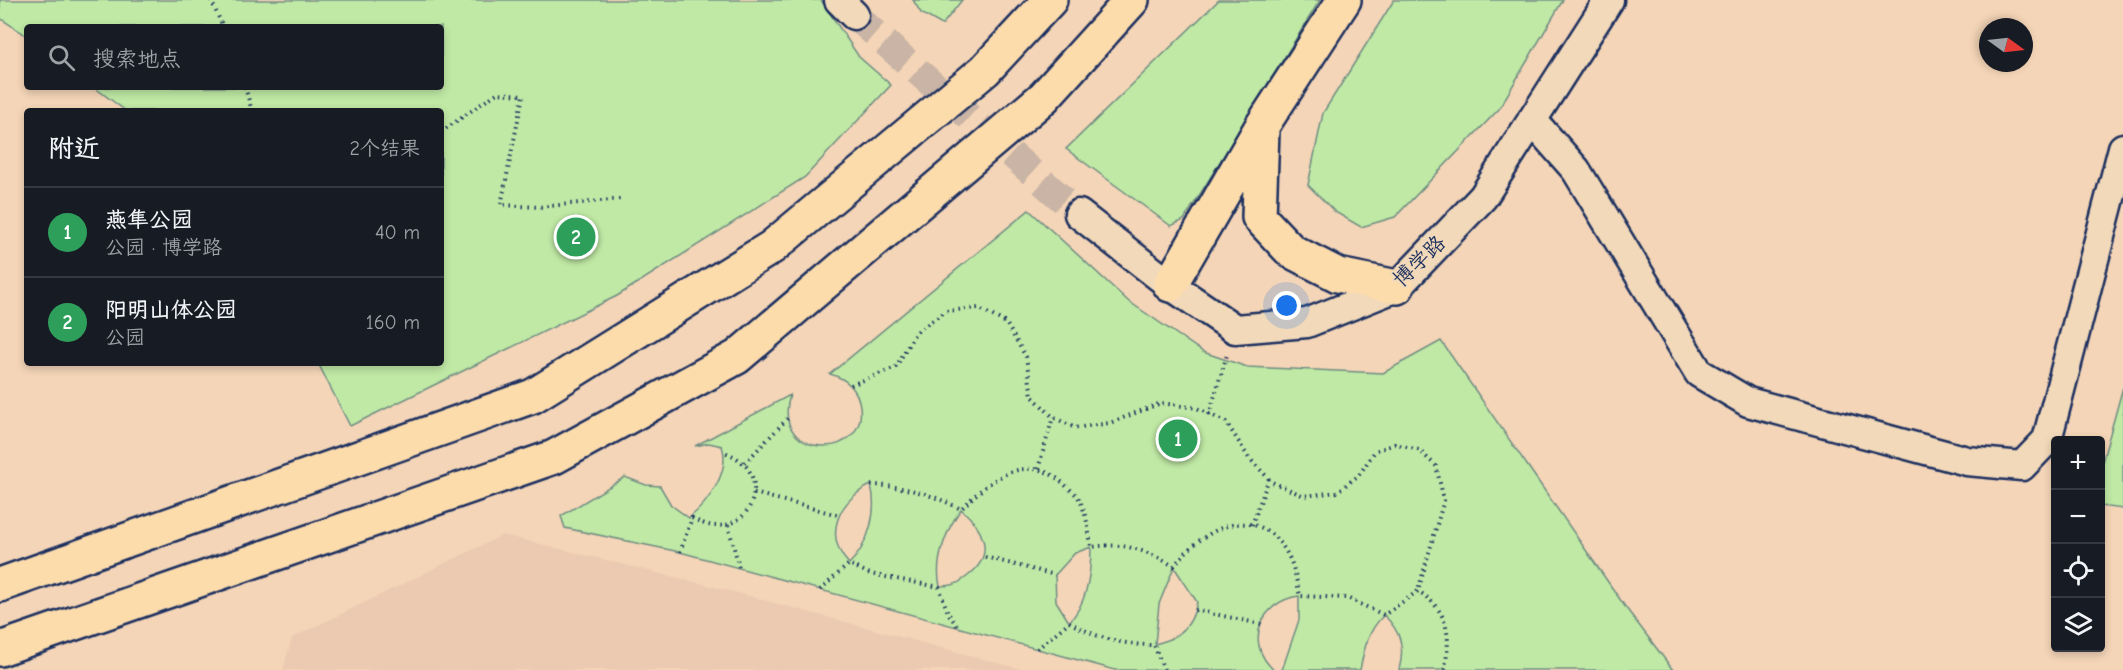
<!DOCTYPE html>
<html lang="zh">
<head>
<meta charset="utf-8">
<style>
	body { margin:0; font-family:"Comic Neue","LXGW WenKai TC",sans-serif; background:#20242c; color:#f1f3f6 }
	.controls { position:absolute; right:18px; bottom:18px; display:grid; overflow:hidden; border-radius:6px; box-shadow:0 3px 9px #0003 }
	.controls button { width:54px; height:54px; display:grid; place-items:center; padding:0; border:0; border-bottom:2px solid #363941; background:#171b24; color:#f1f3f6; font:30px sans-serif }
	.compass { position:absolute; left:1979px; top:18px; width:54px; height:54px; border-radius:50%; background:#171b24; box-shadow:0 3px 9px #0003; rotate:105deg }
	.you { position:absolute; left:1287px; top:306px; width:21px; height:21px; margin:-15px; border:4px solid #fff; border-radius:50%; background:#1a73e8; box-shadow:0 0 0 9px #1a73e833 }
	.badge { display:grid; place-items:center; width:39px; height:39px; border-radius:50%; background:#1f6fb2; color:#fff; font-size:20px; font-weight:700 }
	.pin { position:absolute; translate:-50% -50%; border:3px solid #fff; box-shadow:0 2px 6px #0006 }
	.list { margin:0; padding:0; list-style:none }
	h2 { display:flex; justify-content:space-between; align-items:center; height:78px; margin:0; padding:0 24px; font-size:26px }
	h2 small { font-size:20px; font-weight:400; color:#9ea1a6 }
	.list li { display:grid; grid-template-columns:39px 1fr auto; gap:18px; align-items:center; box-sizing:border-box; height:90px; padding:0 24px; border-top:2px solid #363941 }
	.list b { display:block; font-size:22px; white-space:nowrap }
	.list p { margin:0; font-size:20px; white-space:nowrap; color:#9ea1a6 }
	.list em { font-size:20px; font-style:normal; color:#9ea1a6 }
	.icon { flex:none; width:33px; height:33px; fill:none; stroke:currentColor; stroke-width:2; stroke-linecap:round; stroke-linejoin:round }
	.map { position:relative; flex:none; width:2123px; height:670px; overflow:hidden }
	.search { position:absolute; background:#171b24; box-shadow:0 3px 9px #0003; left:24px; top:24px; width:420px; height:66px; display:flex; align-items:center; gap:15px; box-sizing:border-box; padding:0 21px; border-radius:6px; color:#9ea1a6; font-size:22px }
	.panel { position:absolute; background:#171b24; box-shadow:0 3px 9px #0003; left:24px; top:108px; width:420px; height:258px; border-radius:6px }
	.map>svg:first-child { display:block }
</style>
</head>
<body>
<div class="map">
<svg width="2123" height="670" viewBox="0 0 2123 670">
	<rect width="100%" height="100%" fill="#f4d5b7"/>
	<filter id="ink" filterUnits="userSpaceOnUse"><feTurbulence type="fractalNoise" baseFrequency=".0167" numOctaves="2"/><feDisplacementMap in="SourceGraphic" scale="12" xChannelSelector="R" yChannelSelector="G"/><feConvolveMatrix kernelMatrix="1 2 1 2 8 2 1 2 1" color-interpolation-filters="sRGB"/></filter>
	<g filter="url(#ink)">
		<path fill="#ecc9b1" d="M503 535 719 588 1024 670H283L292 638Z"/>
		<path fill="#c0e9a5" stroke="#6e8c82" stroke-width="1.5" fill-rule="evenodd" d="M0 0H821L859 57 891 85 805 177 617 296 350 426 318 363H441V111H126L94 87H441V27H27V36L0 18Z
			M913 0H962L942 25 921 13Z
			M1219 0H1320L1184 220 1171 226 1066 149Z
			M1394 0H1563L1499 109 1395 217 1361 227 1335 212 1308 185 1323 113Z
			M1029 210 1128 301 1203 352 1247 367 1383 373 1441 341 1626 608 1673 670H1399C1405 647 1401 632 1384 615 1368 630 1364 649 1360 670H1282L1299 620V596C1261 601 1243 643 1274 670H1115L680 552 565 528 561 516 625 477 646 485 660 486 671 505 689 518C708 503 731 471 722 446L709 443 695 446 790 395C769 462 874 462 859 401 855 386 844 378 830 374ZM871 485C878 511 869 545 849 564 822 535 839 500 871 485ZM961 509C983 528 996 554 969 575 958 584 953 586 940 586 934 561 946 530 961 509ZM1091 547C1091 571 1087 604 1069 622L1056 601 1055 575 1075 553ZM1174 567 1197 602C1192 627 1179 638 1155 644L1159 604Z
			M2123 387V509L2101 506V466Z"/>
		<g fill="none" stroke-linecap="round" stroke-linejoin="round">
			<path stroke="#c9b4a5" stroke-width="28" stroke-dasharray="28 14" stroke-linecap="butt" d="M854 15 1079 214"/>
			<defs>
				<path id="minor" d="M839 0 854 15
					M1532 120 1576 170 1699 373 1748 402 1967 461 2022 466 2047 440 2123 148
					M1079 214 1170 285 1235 329 1307 323 1397 287 1483 197 1609 0"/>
				<path id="trunk" d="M1262 130 1259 217 1291 251 1338 275 1397 287
					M1170 285 1262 126 1344 0
					M0 585 533 396 772 247 985 70 1050 0
					M0 649 554 457 737 357 1044 97 1132 0"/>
			</defs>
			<use href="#minor" stroke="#1b2f5e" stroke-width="33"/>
			<use href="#trunk" stroke="#1b2f5e" stroke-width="38"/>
			<path stroke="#1b2f5e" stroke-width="4" stroke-dasharray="1.5 4.5" stroke-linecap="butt" d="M211 0 223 27
				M245 87 252 111
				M441 132 497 93 523 95 501 205 539 207 621 199
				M851 385 896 367 915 333 946 311 978 308 1006 323 1026 357 1032 396 1053 417 1075 428 1110 423 1161 403 1197 408 1226 422 1249 458 1272 482 1304 496 1337 492 1359 475 1375 451 1395 444 1419 450 1436 466 1444 500 1418 591
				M1209 415 1227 355
				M745 463 788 418
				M1038 469 1053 417
				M871 485C905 486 931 494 961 509 990 479 1027 450 1064 484 1068 488 1075 493 1078 497 1086 511 1089 531 1091 547 1127 542 1144 550 1174 566 1198 534 1247 502 1280 543 1293 558 1296 578 1300 596L1347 598 1384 615 1418 591C1449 610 1452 637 1444 670
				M754 493 838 515
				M728 525 739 567
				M1252 525 1269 478
				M680 552 692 518C746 551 783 472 724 452
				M985 557 1055 575
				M820 590 849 564 870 574 939 587 948 613 958 627
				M1195 610 1261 624
				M1037 649 1069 622C1097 638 1122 645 1154 645L1164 670"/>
			<use href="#minor" stroke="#f2d9b9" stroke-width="28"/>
			<use href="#trunk" stroke="#fddcac" stroke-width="33"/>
		</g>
	</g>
	<g text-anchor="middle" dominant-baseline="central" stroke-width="4.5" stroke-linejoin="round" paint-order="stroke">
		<g font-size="21" fill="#1b2f5e" stroke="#f2d9b9">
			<text transform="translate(1419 261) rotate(-44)">博学路</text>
		</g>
	</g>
</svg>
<div class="controls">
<button>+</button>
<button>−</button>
<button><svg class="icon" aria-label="locate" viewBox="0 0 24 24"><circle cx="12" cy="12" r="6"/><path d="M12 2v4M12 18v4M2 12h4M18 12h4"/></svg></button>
<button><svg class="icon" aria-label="layers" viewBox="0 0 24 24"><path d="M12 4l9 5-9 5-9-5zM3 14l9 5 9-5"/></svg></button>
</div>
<svg class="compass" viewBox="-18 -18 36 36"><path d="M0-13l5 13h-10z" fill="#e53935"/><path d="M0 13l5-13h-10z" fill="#9ea1a6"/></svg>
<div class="you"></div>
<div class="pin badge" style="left:1178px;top:439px;background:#2e9e5b">1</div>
<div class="pin badge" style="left:576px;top:237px;background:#2e9e5b">2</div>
<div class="search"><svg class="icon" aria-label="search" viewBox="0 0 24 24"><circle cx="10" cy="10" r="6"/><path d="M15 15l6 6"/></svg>搜索地点</div>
<section class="panel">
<h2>附近<small>2个结果</small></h2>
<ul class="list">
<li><span class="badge" style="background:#2e9e5b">1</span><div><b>燕隼公园</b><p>公园 · 博学路</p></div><em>40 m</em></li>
<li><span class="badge" style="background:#2e9e5b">2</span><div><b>阳明山体公园</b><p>公园</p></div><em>160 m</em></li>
</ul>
</section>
</div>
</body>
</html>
